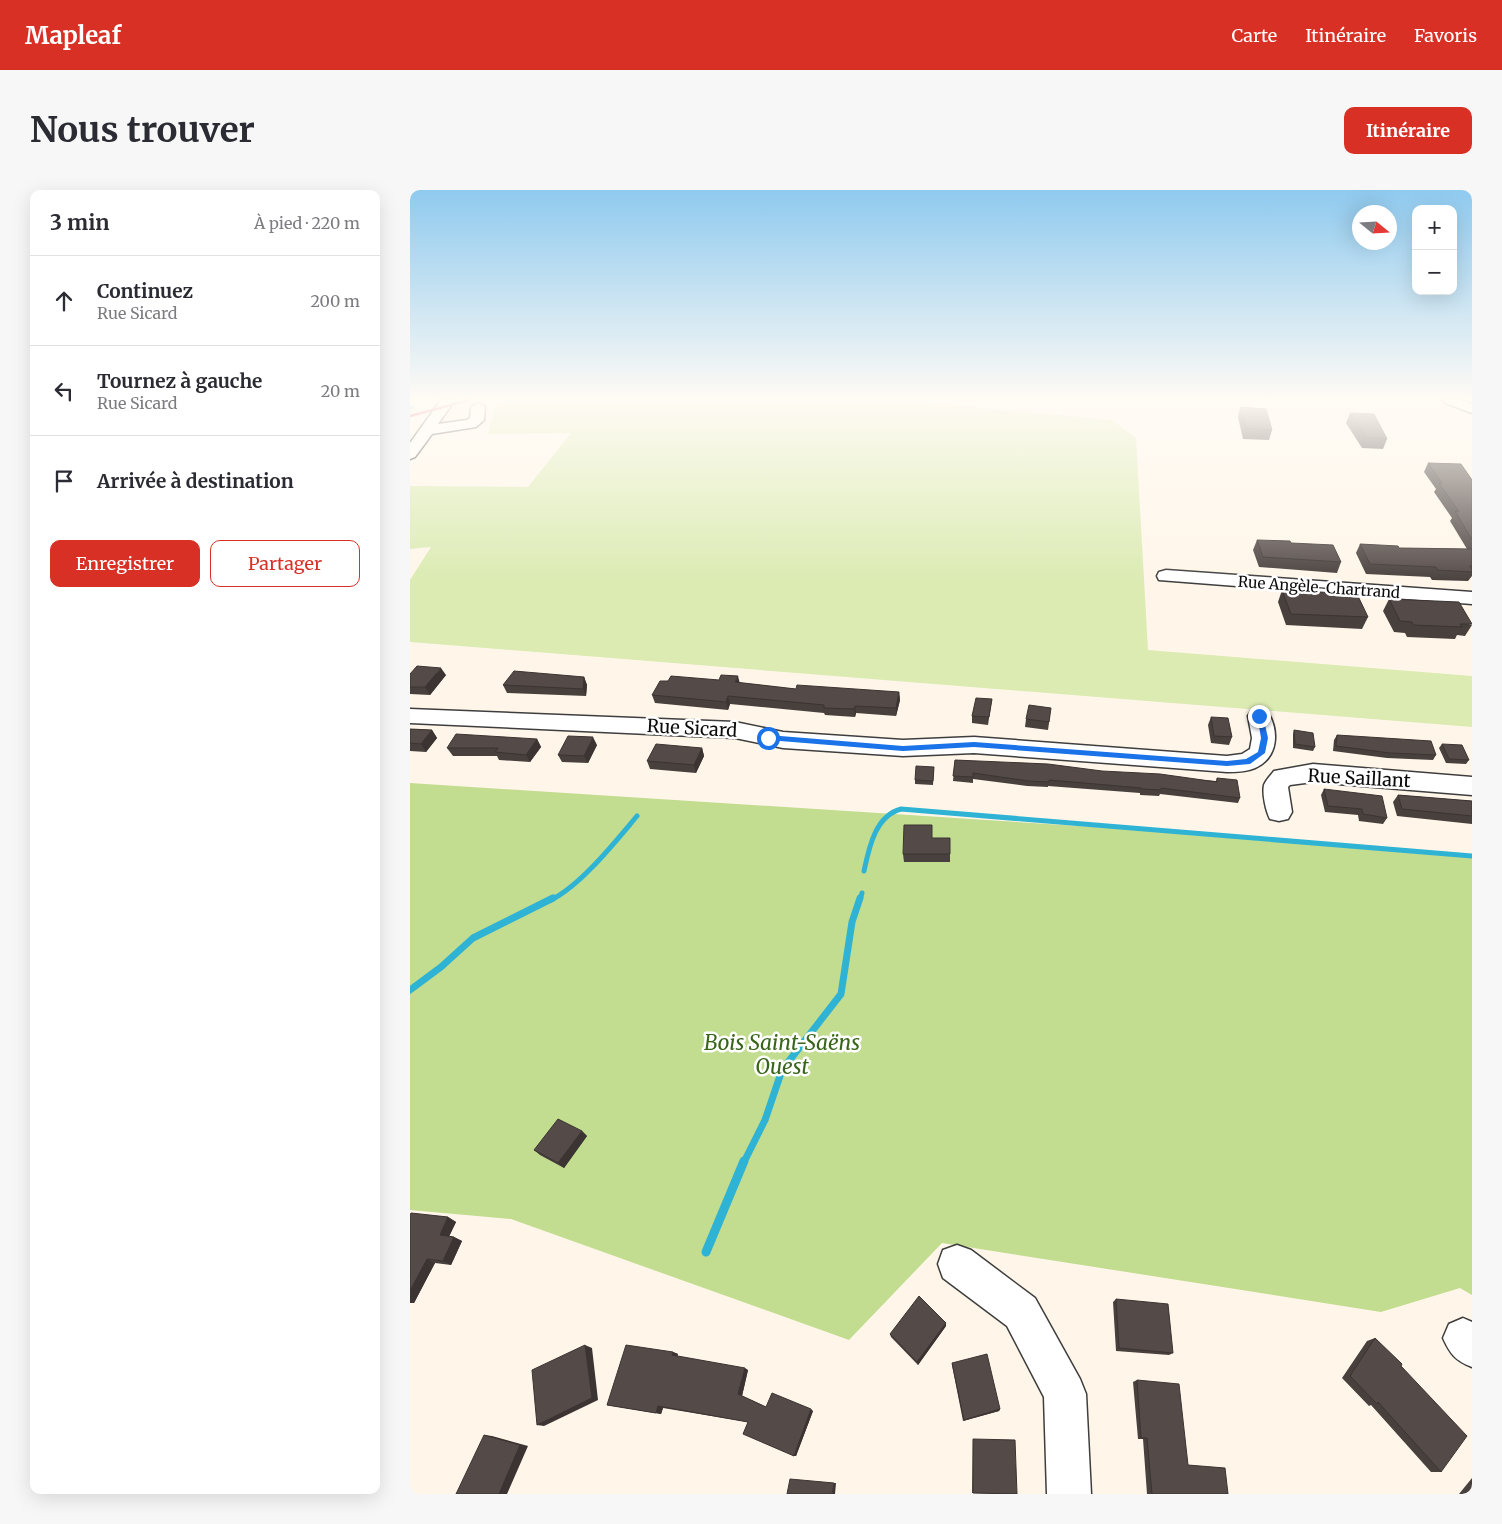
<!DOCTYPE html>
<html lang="fr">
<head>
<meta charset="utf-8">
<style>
	body { margin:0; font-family:Merriweather,serif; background:#f7f7f7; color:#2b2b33 }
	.controls { position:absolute; right:15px; top:15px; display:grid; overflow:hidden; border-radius:10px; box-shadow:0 5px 20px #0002 }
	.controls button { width:45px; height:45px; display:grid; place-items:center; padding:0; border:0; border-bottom:1px solid #e1e1e2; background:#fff; color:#2b2b33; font:25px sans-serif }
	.compass { position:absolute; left:942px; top:15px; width:45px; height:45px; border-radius:50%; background:#fff; box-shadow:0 5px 20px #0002; rotate:108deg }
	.stop { position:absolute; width:15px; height:15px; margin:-11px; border:4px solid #1a73e8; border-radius:50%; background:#fff }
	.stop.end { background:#1a73e8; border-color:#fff; box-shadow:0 1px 5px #0008 }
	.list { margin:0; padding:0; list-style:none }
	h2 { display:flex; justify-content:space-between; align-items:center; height:65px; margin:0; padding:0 20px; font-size:21px }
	h2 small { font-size:16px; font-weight:400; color:#7c7c81 }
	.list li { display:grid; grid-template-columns:32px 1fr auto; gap:15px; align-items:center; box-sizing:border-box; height:90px; padding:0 20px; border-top:1px solid #e1e1e2 }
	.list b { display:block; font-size:19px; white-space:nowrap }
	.list p { margin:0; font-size:16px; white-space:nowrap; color:#7c7c81 }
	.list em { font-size:16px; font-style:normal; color:#7c7c81 }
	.actions { display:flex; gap:10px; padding:15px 20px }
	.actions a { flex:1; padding:11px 0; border:1px solid #d93025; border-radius:10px; text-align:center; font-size:18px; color:#d93025 }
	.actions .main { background:#d93025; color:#fff }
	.icon { flex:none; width:28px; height:28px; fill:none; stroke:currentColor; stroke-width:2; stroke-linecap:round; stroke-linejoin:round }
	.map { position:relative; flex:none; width:1062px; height:1304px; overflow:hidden; border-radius:10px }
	header { display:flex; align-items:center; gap:30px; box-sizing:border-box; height:70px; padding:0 25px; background:#d93025; color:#fff }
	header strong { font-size:24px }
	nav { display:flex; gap:28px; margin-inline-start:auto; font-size:18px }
	.intro { display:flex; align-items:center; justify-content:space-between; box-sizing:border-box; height:120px; padding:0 30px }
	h1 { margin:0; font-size:35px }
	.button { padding:12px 22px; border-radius:10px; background:#d93025; color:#fff; font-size:18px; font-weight:700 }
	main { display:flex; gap:30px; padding:0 30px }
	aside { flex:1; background:#fff; border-radius:10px; box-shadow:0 5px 20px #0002 }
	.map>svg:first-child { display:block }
</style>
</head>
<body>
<header>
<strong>Mapleaf</strong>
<nav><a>Carte</a><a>Itinéraire</a><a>Favoris</a></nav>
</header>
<div class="intro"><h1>Nous trouver</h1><a class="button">Itinéraire</a></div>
<main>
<aside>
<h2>3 min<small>À pied · 220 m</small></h2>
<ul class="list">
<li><svg class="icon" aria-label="ahead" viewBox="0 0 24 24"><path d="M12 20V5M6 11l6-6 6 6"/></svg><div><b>Continuez</b><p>Rue Sicard</p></div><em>200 m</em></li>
<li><svg class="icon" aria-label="left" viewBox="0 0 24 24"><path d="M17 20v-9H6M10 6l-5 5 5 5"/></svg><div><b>Tournez à gauche</b><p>Rue Sicard</p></div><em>20 m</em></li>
<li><svg class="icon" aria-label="arrive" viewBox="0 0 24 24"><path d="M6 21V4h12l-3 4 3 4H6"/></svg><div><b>Arrivée à destination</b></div></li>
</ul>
<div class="actions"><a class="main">Enregistrer</a><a>Partager</a></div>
</aside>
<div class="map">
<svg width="1062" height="1304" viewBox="0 0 1062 1304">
	<rect width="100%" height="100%" fill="#fff6e9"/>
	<path fill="#dbebb2" d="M98 210H519V213L702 230 726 248 738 460 1062 486V537L0 452V390L21 357 0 359V296L118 297 161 243 78 244 86 214Z"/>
	<path fill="#c2dc90" d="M0 593 857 648 1062 665V1105L1050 1098 971 1122 532 1053 439 1150 101 1029 0 1020Z"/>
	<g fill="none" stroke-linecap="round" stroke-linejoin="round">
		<path stroke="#2fb3d4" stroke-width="3" d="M0 218 3 217"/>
		<path stroke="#2fb3d4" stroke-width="5" d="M454 681C459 658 465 626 491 619L1062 666
			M141 710C171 695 205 652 227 626
			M450 710 452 703"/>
		<path stroke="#2fb3d4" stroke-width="7" d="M0 800 31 777 63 748 143 708
			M334 972 355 930 372 880 431 804 442 732 450 708"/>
		<path stroke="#2fb3d4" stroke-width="9" d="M296 1062 334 971"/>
		<defs>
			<path id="minor" d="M31 210H45L28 234 57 230 60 228 61 217 68 213 75 217 74 230 66 237 22 244 5 267 0 269V253Z
				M1033 210H1052L1062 214V223L1035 213Z
				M756 380 1062 402V414L749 390 747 386 749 382Z
				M0 519 325 532 373 542 493 550 564 547 817 566 832 564 840 559 842 548 838 526 841 521 849 519 857 521C870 541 868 568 845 578 836 582 826 582 817 582L564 563 493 566 373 558 325 548 0 533Z
				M903 574 1062 587V605L903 592 880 595 878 597 882 622 878 629 869 631 860 629C856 621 852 604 854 595 856 590 861 585 864 581Z
				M547 1055 561 1060 625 1108 670 1189 676 1204 681 1304H637L634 1207 597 1136 533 1088 528 1074 533 1060Z
				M1053 1128 1062 1132V1177C1046 1171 1040 1164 1033 1148L1039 1134Z"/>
		</defs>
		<use href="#minor" stroke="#3e3e3e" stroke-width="3"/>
		<use href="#minor" fill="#fff" fill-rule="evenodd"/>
		<path stroke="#c11d46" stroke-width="2.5" d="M0 226 59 210"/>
	</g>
	<path fill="#48403d" d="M830 217 862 240 859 250 833 249 828 227Z
		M940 223 977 249 973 259 952 258 936 233Z
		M1018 273 1062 290V386L1058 391 1022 390 1020 387 956 384 946 363 950 354 989 358 1057 359 1040 331 1042 328 1024 302 1026 299 1014 282Z
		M847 350 931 372 927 383 849 377 843 360Z
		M872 400 958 427 952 439 876 435 868 412Z
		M979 409 1062 435 1055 446 1047 445 1045 449 997 447 995 443 984 442 973 421Z
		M0 484 36 485 20 505 0 504Z
		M174 487 177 495 176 506 97 503 93 495Z
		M329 493 386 499 489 502 490 510 486 526 446 523 445 527 415 525 414 523 320 514 318 520 245 513 242 505Z
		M582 509 578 535 562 533V526Z
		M640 526 638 540 615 537 616 529Z
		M801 527 822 547 819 555 801 553 798 535Z
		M0 539 22 540 27 548 16 562 0 561Z
		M884 540 905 557 903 561 883 558V544Z
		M927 545 1026 565 1023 570 977 568 923 561 924 550Z
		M127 549 131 557 120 572 89 570 87 566H43L37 558Z
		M1032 554 1059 570 1056 574 1036 573 1029 558Z
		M187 555 178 573 152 572 148 565Z
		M292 558 294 566 286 583 240 579 237 571Z
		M545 570 806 591 807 588 830 608 828 613 750 604 749 606 730 605V603L638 596V597L617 596 563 589V593L543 591Z
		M524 580 523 595 505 594V590Z
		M914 599 977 628 973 634 949 631 948 625 915 622 911 605Z
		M988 605 1062 611V634L987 626 983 612Z
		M522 648H540V672H494L493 664Z
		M172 941 177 946 154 978 130 965 124 960Z
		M0 1025 38 1027 46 1032 39 1046 44 1047 52 1051 41 1075 25 1073 4 1113H0Z
		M706 1109 763 1163 759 1165 706 1161 703 1112Z
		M536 1133V1136L508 1175 481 1147 480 1144Z
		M965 1148 991 1176 1031 1282H1021L961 1215 959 1216 932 1188 957 1151Z
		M263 1162 268 1164 267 1166 338 1180 332 1206 356 1217 403 1221 386 1266H384L338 1232 253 1218 251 1224 197 1215Z
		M542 1173 590 1219 589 1221 553 1231 542 1175Z
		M727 1190 778 1275 818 1304H737L733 1249H728L723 1192Z
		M563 1249 607 1304 562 1303Z
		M1062 1288V1304H1049Z"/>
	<path fill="#3b3432" d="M31 478 36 485 20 505 15 497Z
		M328 486 330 494 325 492Z
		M174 487 177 495 176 506 173 499Z
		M489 502 490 510 486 526V518Z
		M318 506 320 514 318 520 316 512Z
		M445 516 446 523 445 527 444 519Z
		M22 540 27 548 16 562 11 554Z
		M183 547 187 555 178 573 174 566Z
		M127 549 131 557 120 572 116 565Z
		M292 558 294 566 286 583 284 575Z
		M172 941 177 946 154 978 148 973Z
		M38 1027 46 1032 38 1049 30 1045Z
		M44 1047 52 1051 41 1075 33 1071Z
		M17 1069 25 1073 4 1113 0 1112V1101Z
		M536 1133V1136L508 1175 507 1172Z
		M175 1155 182 1158 188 1210 134 1236 127 1235Z
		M263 1162 268 1164 267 1168 262 1165Z
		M335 1178 338 1180 332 1206 328 1204Z
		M248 1216 253 1218 251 1224 246 1223Z
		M401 1219 403 1221 386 1266H384Z
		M590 1219 589 1221 553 1231 554 1230Z
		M74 1245 82 1246 118 1256 97 1304H89Z
		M424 1293H426L425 1304H422Z"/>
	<path fill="#544a47" stroke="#3b3432" d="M830 217 856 219 862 240 836 238Z
		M940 223 964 224 977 249 956 247Z
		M1018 273 1051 274 1062 290V350L1045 321 1049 322 1029 293H1032Z
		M847 350 880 351 881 353 923 355 931 372 853 367Z
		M950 354 988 356 989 358 1062 359V376H1060L1062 379V382L1027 380 1026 377 960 374Z
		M872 400 947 404 958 427 881 424Z
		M979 409 1049 412 1062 434H1050L1052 437 1003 435 1002 432 990 431Z
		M7 476 31 478 15 497H0V484Z
		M104 481 174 487 173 499 93 495Z
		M311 485 328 486 325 492 386 499 387 495 489 502 486 518 445 516 444 519 414 518V515L318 506 316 512 242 505 250 491H258L261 486 309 490Z
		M566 508 582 509 579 527 562 526Z
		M619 515 641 518 639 532 616 529Z
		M801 527 818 528 822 547 804 546Z
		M0 539 22 540 11 554 0 553Z
		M884 540 903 543 905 557 885 554Z
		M46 544 127 549 116 565 85 562 88 558H37Z
		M927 545 1021 551 1026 565 980 563 926 556Z
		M158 546 183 547 174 566 148 565Z
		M246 554 292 558 284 575 237 571Z
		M1032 554 1052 555 1059 570 1039 569Z
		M545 570 638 574 692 581 750 584 807 592V588L827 590 830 608 751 598V600L732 599 731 598 639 590V592L618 591 563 583V587L543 586Z
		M506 576 524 577 523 591 505 590Z
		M914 599 972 606 977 628 953 624 952 619 918 616Z
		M988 605 1062 611V626L992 619Z
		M494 635H522V648H540V664H493Z
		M148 929 172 941 148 973 124 960Z
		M1 1023 38 1027 30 1045 44 1047 33 1071 17 1069 0 1101V1025Z
		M509 1106 536 1133 507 1172 480 1144Z
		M706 1109 758 1114 763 1163 709 1158Z
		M965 1148 992 1174 991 1176 1057 1246 1031 1282 968 1212 967 1214 940 1186Z
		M175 1155 182 1208 127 1235 122 1180Z
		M216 1155 263 1162 262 1165 335 1178 328 1204 356 1217 362 1203 401 1219 384 1266 333 1244 338 1232 248 1216 246 1223 197 1215Z
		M577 1164 590 1219 554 1230 542 1173Z
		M727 1190 769 1194 778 1275 815 1278 818 1304H742L737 1248H731Z
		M74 1245 110 1255 89 1304H46Z
		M563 1249 605 1250 607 1304 563 1303Z
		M380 1289 424 1293 422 1304H377Z"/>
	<linearGradient id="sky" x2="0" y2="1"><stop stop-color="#8fcaef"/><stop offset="0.53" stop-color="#fffbf5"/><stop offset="1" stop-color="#fffbf5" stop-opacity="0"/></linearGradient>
	<rect width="1062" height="393" fill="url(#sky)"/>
	<path fill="#1a73e8" d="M847 524 853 526 858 548 855 563 840 574 817 576 564 557 493 561 358 550 355 548 358 545 493 556 564 552 817 571 836 569 848 562 851 548Z"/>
	<g text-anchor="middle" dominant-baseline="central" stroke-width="5" stroke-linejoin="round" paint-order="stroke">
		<g font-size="15" fill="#0b0b0b" stroke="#fff">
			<text transform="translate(909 397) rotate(4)">Rue Angèle-Chartrand</text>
		</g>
		<g font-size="18" fill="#0b0b0b" stroke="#fff">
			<text transform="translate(282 538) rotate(3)">Rue Sicard</text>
			<text transform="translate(949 588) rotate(3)">Rue Saillant</text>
		</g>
		<g font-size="21" font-style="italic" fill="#386519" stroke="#fff">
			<text x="372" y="852">Bois Saint-Saëns<tspan x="372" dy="24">Ouest</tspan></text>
		</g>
	</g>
</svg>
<div class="controls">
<button>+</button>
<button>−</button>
</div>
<svg class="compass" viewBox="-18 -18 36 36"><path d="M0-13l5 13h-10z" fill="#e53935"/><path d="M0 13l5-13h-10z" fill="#7c7c81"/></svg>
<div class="stop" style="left:358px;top:548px"></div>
<div class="stop end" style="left:849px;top:526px"></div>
</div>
</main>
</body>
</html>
